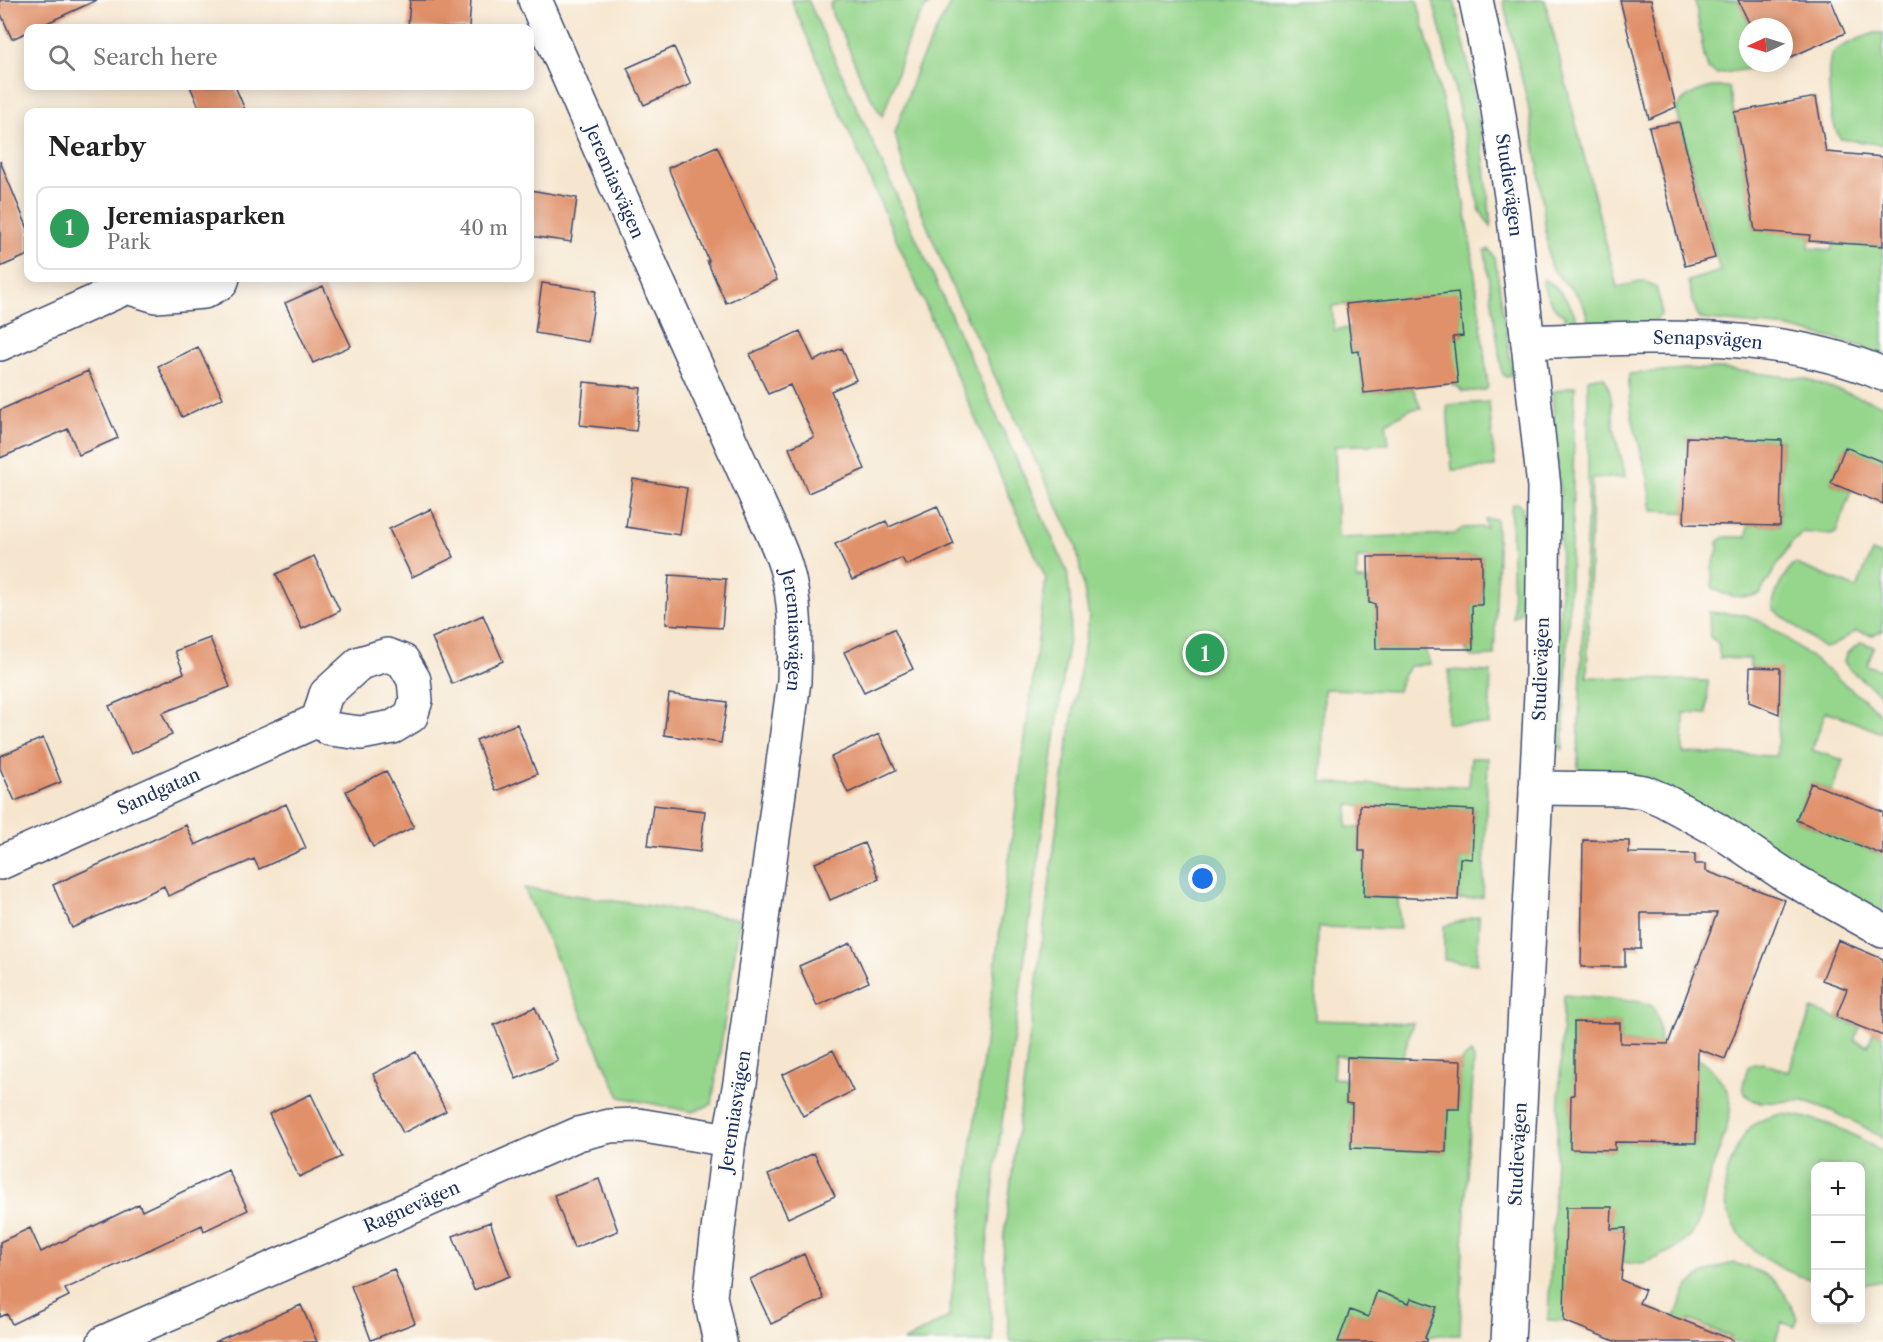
<!DOCTYPE html>
<html lang="en">
<head>
<meta charset="utf-8">
<style>
	body { margin:0; font-family:"Libre Caslon Text",serif; background:#f2f2f2; color:#222 }
	.controls { position:absolute; right:18px; bottom:18px; display:grid; overflow:hidden; border-radius:12px; box-shadow:0 3px 15px #0003 }
	.controls button { width:54px; height:54px; display:grid; place-items:center; padding:0; border:0; border-bottom:2px solid #e0e0e0; background:#fff; color:#222; font:30px sans-serif }
	.compass { position:absolute; left:1739px; top:18px; width:54px; height:54px; border-radius:50%; background:#fff; box-shadow:0 3px 15px #0003; rotate:266deg }
	.you { position:absolute; left:1203px; top:879px; width:21px; height:21px; margin:-15px; border:4px solid #fff; border-radius:50%; background:#1a73e8; box-shadow:0 0 0 9px #1a73e833 }
	.badge { display:grid; place-items:center; width:39px; height:39px; border-radius:50%; background:#c8321e; color:#fff; font-size:20px; font-weight:700 }
	.pin { position:absolute; translate:-50% -50%; border:3px solid #fff; box-shadow:0 2px 6px #0006 }
	.list { margin:0; padding:0; list-style:none }
	h2 { display:flex; justify-content:space-between; align-items:center; height:78px; margin:0; padding:0 24px; font-size:26px }
	h2 small { font-size:20px; font-weight:400; color:#767676 }
	.list li { display:grid; grid-template-columns:39px 1fr auto; gap:18px; align-items:center; box-sizing:border-box; height:84px; margin:0 12px 12px; padding:0 12px; border:2px solid #e0e0e0; border-radius:12px }
	.list b { display:block; font-size:22px; white-space:nowrap }
	.list p { margin:0; font-size:20px; white-space:nowrap; color:#767676 }
	.list em { font-size:20px; font-style:normal; color:#767676 }
	.icon { flex:none; width:33px; height:33px; fill:none; stroke:currentColor; stroke-width:2; stroke-linecap:round; stroke-linejoin:round }
	.map { position:relative; flex:none; width:1883px; height:1342px; overflow:hidden }
	.search { position:absolute; background:#fff; box-shadow:0 3px 15px #0003; left:24px; top:24px; width:510px; height:66px; display:flex; align-items:center; gap:15px; box-sizing:border-box; padding:0 21px; border-radius:12px; color:#767676; font-size:22px }
	.panel { position:absolute; background:#fff; box-shadow:0 3px 15px #0003; left:24px; top:108px; width:510px; height:174px; border-radius:12px }
	.map>svg:first-child { display:block }
</style>
</head>
<body>
<div class="map">
<svg width="1883" height="1342" viewBox="0 0 1883 1342">
	<rect width="100%" height="100%" fill="#fdfcf7"/>
	<filter id="ink" filterUnits="userSpaceOnUse"><feTurbulence type="fractalNoise" baseFrequency=".0167" numOctaves="2"/><feDisplacementMap in="SourceGraphic" scale="12" xChannelSelector="R" yChannelSelector="G"/><feConvolveMatrix kernelMatrix="1 2 1 2 8 2 1 2 1" color-interpolation-filters="sRGB"/></filter>
	<filter id="wash" filterUnits="userSpaceOnUse"><feTurbulence type="fractalNoise" baseFrequency=".008" numOctaves="4" result="noise"/><feDisplacementMap in="SourceGraphic" scale="24" xChannelSelector="R" yChannelSelector="G"/><feGaussianBlur stdDeviation="1.35" result="paint"/><feColorMatrix in="noise" values="0 0 0 0 0 0 0 0 0 0 0 0 0 0 0 0 0 1.4 0 .05"/><feComposite in="paint" operator="in"/></filter>
	<g filter="url(#wash)">
		<rect width="100%" height="100%" fill="#f6e6cf"/>
		<path fill="#95d58c" stroke="#588275" stroke-width="1.5" d="M791 0H808L1067 571 1072 615 996 1166 986 1257 993 1342H903L949 1317 1046 579Z
			M835 0H932C903 31 899 79 882 116L864 86 845 39 833 17 830 4Z
			M952 0H1417C1433 62 1448 124 1461 187 1474 252 1480 319 1488 386L1486 390 1463 392 1458 387 1451 384 1453 337 1463 336 1458 293 1332 306 1334 330 1349 328 1352 352 1359 351 1364 393 1413 388 1421 408 1411 409 1386 423 1389 444 1335 446 1338 538 1456 534 1463 528 1486 527 1485 519H1496L1498 551 1494 656 1471 657 1465 649 1473 648 1472 605 1482 604V556L1357 558V580H1368L1369 603 1375 604 1376 649H1425L1430 664 1410 666 1402 677 1398 691 1324 689 1322 783 1469 786 1471 758H1488L1483 897 1458 900 1460 858H1472L1474 810 1348 805 1347 827 1360 828 1359 851H1365L1364 896 1398 898 1400 929 1318 927 1315 1020 1413 1023 1402 1059 1335 1056 1333 1078 1346 1079V1103L1352 1104 1351 1148 1446 1152 1447 1109H1459L1461 1061 1471 1053 1474 1059 1463 1246 1460 1335H1437L1425 1338 1437 1307 1411 1298 1409 1303 1378 1291 1368 1317 1350 1310 1338 1342H1010L1003 1265 1004 1235 1065 763 1089 617 1076 545 953 289 904 169 895 133 917 68Z
			M1433 0H1454C1472 74 1485 151 1491 227L1480 211 1455 90Z
			M1503 0H1545L1617 287 1645 281 1656 287 1661 305V315L1649 325H1593L1588 321C1583 289 1563 287 1550 265L1538 166 1528 104Z
			M1695 0H1738L1751 27H1748V63H1773L1774 65 1717 74 1708 69 1704 56Z
			M1875 33H1883V145L1841 139C1839 136 1836 131 1835 127 1830 115 1825 62 1833 53 1842 44 1863 37 1875 33Z
			M1712 87H1729L1755 230 1810 235 1809 248 1832 250 1833 243 1883 246V355L1851 343 1789 328 1709 320 1700 319C1693 307 1691 294 1688 281L1720 271 1676 108C1687 95 1696 91 1712 87Z
			M1489 249 1495 258 1512 370 1510 376 1506 377 1502 373 1485 251Z
			M1542 279C1558 285 1572 304 1577 321L1573 327 1564 322 1565 316C1553 310 1544 292 1542 279Z
			M1684 369H1723L1805 379 1883 405V462L1845 447 1831 483 1851 491 1836 533 1831 535 1803 532 1790 545 1760 593C1747 600 1723 597 1712 587V568L1718 549V542L1725 537H1747L1748 525 1780 526 1782 440 1687 437 1702 513 1652 511C1650 499 1650 485 1647 473 1638 440 1627 409 1629 374Z
			M1596 377H1604C1615 395 1611 419 1616 439 1619 452 1624 463 1625 477L1592 478 1587 677 1708 681 1707 714 1684 713 1683 753 1777 756 1780 669 1750 667V659L1720 658 1718 643 1710 637 1709 612 1746 615 1764 623 1788 639 1872 706 1883 717 1882 733 1826 711 1812 750 1843 760 1832 791 1811 783 1796 820 1883 855V920L1582 773 1578 766 1579 722 1588 497V379Z
			M1575 386 1572 530 1563 750 1555 740 1561 588 1560 497 1552 392Z
			M1489 402 1495 467 1452 470 1447 405Z
			M1517 503 1522 507 1527 606 1513 618 1511 511 1512 505Z
			M1872 552 1883 556V631L1873 635 1856 631 1832 646 1824 648 1773 609C1772 598 1786 567 1797 563L1801 566 1857 588Z
			M1860 643H1864L1874 647 1867 665 1883 671V696L1851 671 1844 662 1846 654Z
			M1449 670 1491 672 1489 725 1447 723Z
			M524 888 740 919 712 1104 693 1112 620 1097Z
			M1479 916 1477 964 1444 960V926Z
			M1564 995 1642 1002 1652 1006 1658 1017 1660 1047 1634 1043H1620V1023H1574V1080L1579 1095 1571 1096V1149L1614 1150 1615 1142 1696 1143 1697 1097 1686 1055C1691 1057 1698 1058 1703 1062 1714 1070 1726 1085 1730 1098 1734 1114 1718 1153 1712 1169 1697 1210 1710 1234 1662 1255 1645 1263 1642 1265 1623 1262L1626 1228 1611 1229V1207L1564 1321 1548 1320Z
			M1812 1009 1860 1027 1854 1040 1868 1046 1873 1032 1883 1036V1139C1867 1127 1821 1104 1802 1101 1789 1099 1757 1108 1747 1096 1740 1087 1745 1075 1749 1065L1764 1063 1788 1072Z
			M1782 1114C1818 1117 1853 1132 1883 1153V1281L1861 1285 1860 1166H1816L1815 1280C1769 1270 1717 1233 1726 1179 1727 1170 1732 1161 1735 1153 1745 1128 1755 1119 1782 1114Z
			M1734 1263C1777 1277 1777 1279 1798 1318L1795 1327 1782 1322 1775 1342H1729L1731 1337 1690 1320 1681 1342H1666C1671 1330 1682 1294 1689 1286 1700 1273 1719 1266 1734 1263Z"/>
		<g id="blocks">
			<path fill="#e0916b" d="M0 0H97L36 28H28V32L12 39 0 12Z
				M410 0H471L469 28H408Z
				M1620 0H1651L1676 107 1649 119Z
				M1738 0H1831L1845 33 1784 60V27H1751Z
				M674 47 691 84 644 105 627 68Z
				M190 86H235L246 112H201Z
				M1816 97 1826 152 1883 157V246L1809 241 1810 235 1755 231 1734 112Z
				M1679 122 1715 258 1685 266 1649 127Z
				M717 146 777 280 726 303 707 261H709L668 168Z
				M0 161 28 229V255L0 267Z
				M530 190 577 198 571 242 530 236Z
				M542 283 596 291 588 342 535 333Z
				M323 286 351 346 313 363 285 303Z
				M1458 292 1463 336 1453 337 1458 383 1364 393 1359 351 1352 352 1346 304Z
				M800 331 814 361 842 348 856 380 831 391 865 469 808 493 789 448 814 437 790 385 768 394 750 354Z
				M198 347 223 398 182 417 158 366Z
				M88 371 118 438 79 455 68 429 0 458V410Z
				M584 382 641 388 636 431 580 425Z
				M1687 437 1782 440 1780 526 1684 524Z
				M1845 447 1883 462V504L1831 483Z
				M633 479 687 488 680 535 626 527Z
				M937 506 954 544 906 565 902 558 852 580 835 544 886 521 889 527Z
				M431 509 454 557 412 577 389 529Z
				M314 556 340 611 302 629 276 574Z
				M1482 556V605H1472L1473 649H1376L1375 604 1369 603 1368 557Z
				M669 575 726 579 722 628 666 624Z
				M483 615 503 661 452 684 432 638Z
				M894 629 913 669 864 692 844 652Z
				M210 638 230 687 162 713 172 735 131 754 109 706 184 673 175 651Z
				M1750 667 1780 668 1779 714 1749 702Z
				M669 694 727 702 721 743 664 735Z
				M517 724 537 774 496 791 476 740Z
				M879 734 896 770 848 793 831 757Z
				M43 738 61 782 15 801 0 768V756Z
				M386 771 414 827 373 847 346 791Z
				M1811 783 1883 812V855L1796 820Z
				M286 804 306 848 259 869 254 859 168 896 164 886 72 928 53 885 186 825 195 845Z
				M653 805 705 811 700 852 648 846Z
				M1360 805 1474 810 1472 859 1460 858 1458 900 1364 896 1365 851H1359Z
				M1583 840 1629 841V853L1695 854V864H1706V871L1785 900 1725 1059 1698 1049 1696 1143 1615 1142V1150L1570 1149 1571 1095H1574V1022L1620 1023V1043L1668 1044 1717 913H1641V949H1625V967H1581Z
				M864 843 879 879 830 900 815 863Z
				M1838 940 1883 959V1036L1836 1017 1847 989 1822 980Z
				M851 943 869 982 817 1006 799 966Z
				M535 1007 558 1061 516 1079 494 1025Z
				M833 1050 853 1091 803 1116 782 1075Z
				M416 1052 446 1111 403 1133 373 1074Z
				M1347 1057 1461 1061 1459 1109H1447L1446 1152 1351 1148 1352 1104 1346 1103Z
				M311 1094 341 1157 299 1177 269 1114Z
				M814 1153 835 1196 788 1218 768 1175Z
				M228 1170 248 1210 204 1231 202 1225 65 1289 69 1296 12 1324 7 1314 0 1317V1242L30 1228 41 1252 139 1204 142 1211Z
				M599 1179 618 1231 574 1248 554 1195Z
				M1566 1207H1612L1611 1229 1626 1228 1621 1280 1645 1290 1639 1303 1733 1340V1342H1617L1564 1321Z
				M490 1222 510 1276 474 1290 453 1236Z
				M804 1254 824 1299 771 1324 750 1279Z
				M394 1269 415 1323 371 1340 351 1286Z
				M1377 1291 1409 1303 1411 1298 1437 1307 1425 1338 1427 1339V1342H1338L1350 1310 1368 1317Z
				M301 1305 317 1342H214Z"/>
		</g>
	</g>
	<g filter="url(#ink)">
		<use href="#blocks" fill-opacity="0" stroke="#3c4a6f" stroke-width="1.5"/>
		<g fill="none" stroke-linecap="round" stroke-linejoin="round">
			<defs>
				<g id="minor">
					<path id="s1" d="M535 0 659 284 770 528C776 541 782 554 786 568 797 605 795 643 794 681L740 1083 729 1140 710 1296 720 1342"/>
					<path id="s2" d="M1476 0 1496 96 1513 209 1544 487 1542 674 1508 1342"/>
					<path id="s3" d="M1528 342C1647 338 1771 327 1883 374"/>
					<path d="M0 344 127 287 156 296 204 292 221 283 223 278"/>
					<path d="M1536 788 1624 789 1644 792 1663 800 1716 829 1788 877 1883 931"/>
					<path id="s4" d="M0 863 318 720 326 694 360 663 387 655 403 661 414 680 416 700 411 716 393 727 361 733 330 729 318 720"/>
					<path id="s5" d="M104 1342 578 1134 610 1126 638 1125 729 1140"/>
				</g>
			</defs>
			<use href="#minor" stroke="#3c4a6f" stroke-width="36"/>
			<use href="#minor" stroke="#fff" stroke-width="33"/>
		</g>
	</g>
	<g text-anchor="middle" dominant-baseline="central" stroke-width="6" stroke-linejoin="round" paint-order="stroke">
		<g font-size="18" fill="#1b2f5e" stroke="#fdfcf7">
			<text stroke="none"><textPath href="#s1" startOffset="198">Jeremiasvägen</textPath></text>
			<text stroke="none"><textPath href="#s2" startOffset="188">Studievägen</textPath></text>
			<text stroke="none"><textPath href="#s3" startOffset="180">Senapsvägen</textPath></text>
			<text stroke="none"><textPath href="#s1" startOffset="684">Jeremiasvägen</textPath></text>
			<text transform="translate(1541 669) rotate(-88)">Studievägen</text>
			<text stroke="none"><textPath href="#s4" startOffset="174">Sandgatan</textPath></text>
			<text transform="translate(735 1111) rotate(-81)">Jeremiasvägen</text>
			<text transform="translate(1518 1154) rotate(-87)">Studievägen</text>
			<text stroke="none"><textPath href="#s5" startOffset="336">Ragnevägen</textPath></text>
		</g>
	</g>
</svg>
<div class="controls">
<button>+</button>
<button>−</button>
<button><svg class="icon" aria-label="locate" viewBox="0 0 24 24"><circle cx="12" cy="12" r="6"/><path d="M12 2v4M12 18v4M2 12h4M18 12h4"/></svg></button>
</div>
<svg class="compass" viewBox="-18 -18 36 36"><path d="M0-13l5 13h-10z" fill="#e53935"/><path d="M0 13l5-13h-10z" fill="#767676"/></svg>
<div class="you"></div>
<div class="pin badge" style="left:1205px;top:653px;background:#2e9e5b">1</div>
<div class="search"><svg class="icon" aria-label="search" viewBox="0 0 24 24"><circle cx="10" cy="10" r="6"/><path d="M15 15l6 6"/></svg>Search here</div>
<section class="panel">
<h2>Nearby<small></small></h2>
<ul class="list">
<li><span class="badge" style="background:#2e9e5b">1</span><div><b>Jeremiasparken</b><p>Park</p></div><em>40 m</em></li>
</ul>
</section>
</div>
</body>
</html>
